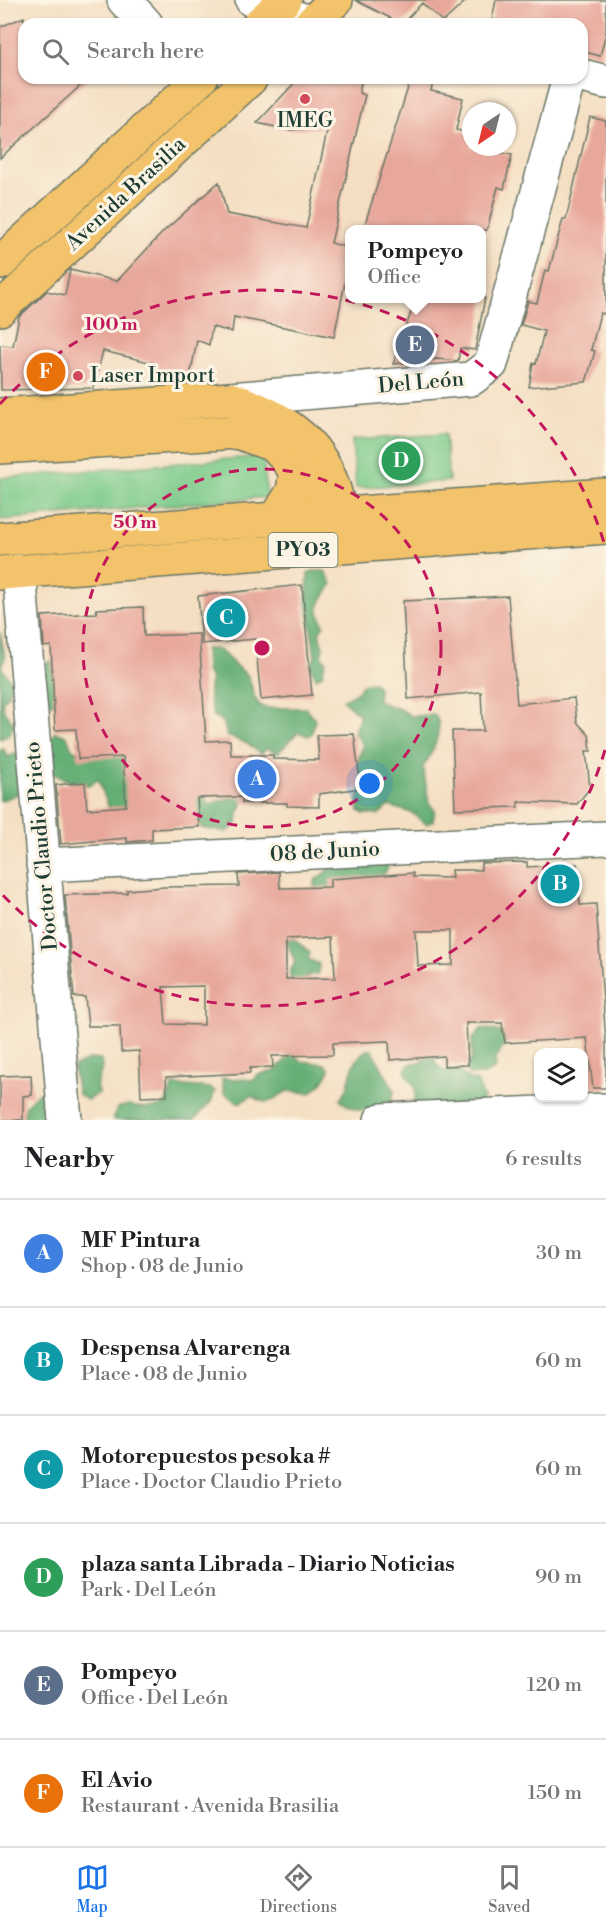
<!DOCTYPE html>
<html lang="en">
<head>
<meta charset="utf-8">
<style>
	body { margin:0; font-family:"Libre Bodoni",serif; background:#f6f6f6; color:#202124 }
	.controls { position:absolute; right:18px; bottom:18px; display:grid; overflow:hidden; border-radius:12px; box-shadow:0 2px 4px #0004 }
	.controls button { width:54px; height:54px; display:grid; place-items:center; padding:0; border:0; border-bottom:2px solid #e0e0e0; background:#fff; color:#202124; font:30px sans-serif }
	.compass { position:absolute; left:462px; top:102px; width:54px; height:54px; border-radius:50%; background:#fff; box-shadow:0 2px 4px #0004; rotate:215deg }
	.you { position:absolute; left:370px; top:784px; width:21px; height:21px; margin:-15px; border:4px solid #fff; border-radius:50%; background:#1a73e8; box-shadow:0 0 0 9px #1a73e833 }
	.badge { display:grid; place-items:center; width:39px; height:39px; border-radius:50%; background:#1a73e8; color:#fff; font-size:20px; font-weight:700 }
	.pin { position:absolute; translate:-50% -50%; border:3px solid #fff; box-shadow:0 2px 6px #0006 }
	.popup { position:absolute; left:345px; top:225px; width:141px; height:78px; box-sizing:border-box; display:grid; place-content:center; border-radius:12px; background:#fff; filter:drop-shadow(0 2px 4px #0005); font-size:20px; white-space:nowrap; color:#757577 }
	.popup b { font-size:22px; color:#202124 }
	.popup::after { content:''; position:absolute; left:50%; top:100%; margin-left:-12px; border:12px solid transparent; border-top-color:#fff }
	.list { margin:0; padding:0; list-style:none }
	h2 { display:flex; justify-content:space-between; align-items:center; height:78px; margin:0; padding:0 24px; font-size:26px }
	h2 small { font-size:20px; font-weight:400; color:#757577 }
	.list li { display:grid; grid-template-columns:39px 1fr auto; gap:18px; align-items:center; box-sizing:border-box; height:108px; padding:0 24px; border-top:2px solid #e0e0e0 }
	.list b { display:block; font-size:22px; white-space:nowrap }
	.list p { margin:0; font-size:20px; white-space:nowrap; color:#757577 }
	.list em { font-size:20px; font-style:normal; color:#757577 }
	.icon { flex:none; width:33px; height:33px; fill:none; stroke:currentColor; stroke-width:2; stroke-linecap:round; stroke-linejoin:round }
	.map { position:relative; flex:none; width:606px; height:1120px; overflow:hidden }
	.search { position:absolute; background:#fff; box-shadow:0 2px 4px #0004; left:18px; right:18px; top:18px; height:66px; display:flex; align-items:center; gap:15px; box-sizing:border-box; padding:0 21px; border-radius:18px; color:#757577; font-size:22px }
	.sheet { height:726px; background:#fff }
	nav { display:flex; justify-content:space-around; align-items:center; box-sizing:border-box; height:84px; border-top:2px solid #e0e0e0; background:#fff; font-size:16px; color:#757577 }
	nav a { display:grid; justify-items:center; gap:3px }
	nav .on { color:#1a73e8 }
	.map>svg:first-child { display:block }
</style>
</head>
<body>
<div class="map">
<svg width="606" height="1120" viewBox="0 0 606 1120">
	<rect width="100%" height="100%" fill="#fcf5e5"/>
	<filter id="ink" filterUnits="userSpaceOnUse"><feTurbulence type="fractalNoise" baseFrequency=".0167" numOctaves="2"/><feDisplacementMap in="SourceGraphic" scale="12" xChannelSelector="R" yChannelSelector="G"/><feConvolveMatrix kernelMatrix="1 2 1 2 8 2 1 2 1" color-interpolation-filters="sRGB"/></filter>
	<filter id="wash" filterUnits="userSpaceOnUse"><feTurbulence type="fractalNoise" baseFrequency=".008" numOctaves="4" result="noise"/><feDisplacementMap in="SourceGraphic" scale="24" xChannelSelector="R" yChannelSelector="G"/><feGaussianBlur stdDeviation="1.35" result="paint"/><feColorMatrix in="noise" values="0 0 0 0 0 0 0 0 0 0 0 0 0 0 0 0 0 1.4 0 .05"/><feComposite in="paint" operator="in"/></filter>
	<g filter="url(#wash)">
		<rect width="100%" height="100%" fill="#f4dfc3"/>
		<path fill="#7cca8a" stroke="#4e845f" stroke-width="1.5" d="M445 434 449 481 356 488 352 440Z
			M263 456 267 497 0 520V478Z"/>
		<path fill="#65ae76" stroke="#427655" stroke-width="1.5" d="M313 571H325L332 584C324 600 312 604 324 625L319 632 323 648 321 656 326 661 322 675 316 678 310 666 315 657 307 601 308 573Z
			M0 632 5 658 1 667 12 682 8 695 2 702 4 711 14 724 9 735 0 739Z
			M205 649C223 647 223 655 236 666 239 670 244 671 247 675 254 687 251 700 264 708H306L315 720 312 733 308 736 298 732 278 753 266 748 261 754 248 744 227 736C225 727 223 719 213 716 211 704 206 691 211 679L206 671Z
			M52 661 66 668 68 703 47 704 41 666Z
			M374 682 379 690 378 700C389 708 401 706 410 716L435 715C445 728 432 754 423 767L429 803 435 811 433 821 426 824 412 813 389 806 378 815 364 814 359 811 358 802 361 787C354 773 358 759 363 745L354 732 360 715 343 700 358 691 363 684Z
			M55 732 67 736 72 749 78 752 122 749 132 809 110 811 98 779 90 786 77 781 71 782 51 773 45 752Z
			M4 749 7 757 19 752 24 786 18 794 0 801V750Z
			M202 792 207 804 247 794 238 813 237 824 227 832 201 828 196 812 197 794Z
			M388 855V868L380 880 313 890 316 879 326 873 332 861Z
			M292 938 310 952 308 959 319 964 318 974 308 975 306 981 290 980V972L295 962 286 939Z
			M482 1028 501 1032 505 1043 495 1061 496 1067 485 1075H469L467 1069 472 1058V1039Z
			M366 1050H372L394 1090C392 1119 355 1114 340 1100 342 1096 347 1090 348 1086 351 1072 353 1060 366 1050Z
			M293 1053 301 1061 325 1064 330 1070 321 1084 310 1093 287 1091 271 1101 264 1102 251 1096 239 1103 224 1093 222 1078 254 1080 258 1075 274 1071Z
			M423 1055 434 1056 436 1064 444 1071 458 1070 470 1080 477 1081 484 1098 474 1108 415 1103V1087L405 1071C408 1061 415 1064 424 1061Z
			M90 1059 101 1060 102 1068 96 1088 99 1093 87 1100 78 1094 73 1067Z
			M173 1085 210 1088 215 1091 211 1102 194 1120H113L117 1108 129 1105C136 1108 158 1110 164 1104 169 1099 170 1091 173 1085Z
			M39 1092 47 1097 50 1107 46 1116 49 1120H24L25 1106Z"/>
		<g id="blocks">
			<path fill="#e8a79b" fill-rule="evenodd" d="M355 0H467L443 22 422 3 402 24Z
				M496 0H606V33L600 56 582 51V24H512L492 19Z
				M24 17V78H89L0 158V27Z
				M299 78H362L359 93 365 95 331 243 349 248V263L334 337 234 317 232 332 212 327 209 345 197 340 189 382 151 374 153 363 103 351 93 388 1 390 0 345 13 346 19 317 47 291 65 295 70 270 117 281 164 231 219 182 227 214 306 228 328 127 290 130 257 123Z
				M411 78H434L431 91 463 98 456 130 471 133V147L512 155 504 189 498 187 487 230H363Z
				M590 117 606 121V314L600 313 591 350 595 351 586 382 529 387 533 363 536 364 544 331 521 325 528 301 537 303 545 270 549 271 563 219H566Z
				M416 298H485L475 350 460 348 458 361 437 359 393 364Z
				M302 585 312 695 261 700 255 639 202 644 198 596Z
				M508 596 517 704 574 698 577 722 589 735 591 751H586L590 788 577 804 518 802V807L455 809 452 731H483L481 692 408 699 403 601Z
				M143 607 144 636 199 634 206 741 230 740 231 755H273V759L319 760 317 735 354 734 361 788 319 794V807L287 806V803H242V797L197 798 199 827 152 829V840L127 842V838L61 844 56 785 85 782 87 809 126 806 123 757 78 759 76 729 55 730 51 646 44 647 42 616 97 613 96 609Z
				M527 862V867L577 864 580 905 596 904 606 1041V1088H593L587 1038 505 1043 502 1023H466L468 1065 444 1066V1056L390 1060 389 1041 333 1043V1055L272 1056 273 1067 250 1068V1073L166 1077 167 1096 141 1097 139 1051 121 1052 120 1026H88L85 997H74L65 895 127 893V890L164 887 239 886 238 874 279 872 280 888 330 887V879L413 873V877L452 878 451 870H481V863ZM416 930H453V965L418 966ZM333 937 335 978 286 979V939ZM204 986V1025L166 1024 163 987Z
				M31 1075 32 1095 23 1096V1120H0V1076Z"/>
		</g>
	</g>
	<g filter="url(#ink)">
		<use href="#blocks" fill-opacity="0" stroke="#6a7666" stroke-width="1.5"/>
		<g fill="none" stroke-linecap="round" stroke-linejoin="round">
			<defs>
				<path id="minor" d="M124 0 146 24
					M252 0 273 11 317 24
					M582 76 606 82
					M230 399 471 379 491 364 569 78
					M19 571 65 1120
					M43 865 606 838
					M381 1120 606 1110"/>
				<path id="major" d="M259 24 285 0
					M310 24 336 0
					M0 263 201 78
					M0 309 251 78
					M0 415 230 399C305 423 339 462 343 542
					M0 447 238 432 276 446 296 471 306 498"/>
				<path id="highway" d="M276 519 293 491 296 471
					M0 539 606 495
					M0 573 606 527"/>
			</defs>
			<use href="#minor" stroke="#6a7666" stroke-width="36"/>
			<use href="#major" stroke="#6a7666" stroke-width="36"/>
			<use href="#highway" stroke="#6a7666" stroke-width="36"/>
			<use href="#minor" stroke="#fff" stroke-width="33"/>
			<use href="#major" stroke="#f2c36a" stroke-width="33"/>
			<use href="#highway" stroke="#f2c36a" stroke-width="33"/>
		</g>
	</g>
	<g fill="none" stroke="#c2185b" stroke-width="3" stroke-dasharray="10 8">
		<circle cx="262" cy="648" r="179"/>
		<path d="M605 750A358 358 0 0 1 0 892M0 404A358 358 0 0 1 605 546"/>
	</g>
	<g fill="#d1495b" stroke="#fcf5e5" stroke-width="2">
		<circle cx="305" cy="99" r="6"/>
		<circle cx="78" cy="376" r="6"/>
	</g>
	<g text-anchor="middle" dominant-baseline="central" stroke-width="6" stroke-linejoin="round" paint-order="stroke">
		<rect fill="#fcf5e5" stroke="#617469" stroke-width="1.5" x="268.5" y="533" width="69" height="34" rx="4.5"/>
		<g font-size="20" font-weight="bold" fill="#1f3d34">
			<text x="303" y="550">PY03</text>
		</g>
		<g font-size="21" fill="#1f3d34" stroke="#fcf5e5">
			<text x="305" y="121">IMEG</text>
			<text x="90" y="376" text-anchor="start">Laser Import</text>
		</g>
		<g font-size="21" fill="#1f3d34" stroke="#fcf5e5">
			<text transform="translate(126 194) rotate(-43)">Avenida Brasilia</text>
			<text transform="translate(421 383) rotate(-5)">Del León</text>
			<text transform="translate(42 846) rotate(-95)">Doctor Claudio Prieto</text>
			<text transform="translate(325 852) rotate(-3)">08 de Junio</text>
		</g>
	</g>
	<circle cx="262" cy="648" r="9" fill="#c2185b" stroke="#fcf5e5" stroke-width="3"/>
	<g font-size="18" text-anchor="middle" font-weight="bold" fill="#c2185b" stroke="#fcf5e5" stroke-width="6" stroke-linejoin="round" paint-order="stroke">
		<text x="111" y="330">100 m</text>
		<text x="135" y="528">50 m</text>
	</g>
</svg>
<div class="controls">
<button><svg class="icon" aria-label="layers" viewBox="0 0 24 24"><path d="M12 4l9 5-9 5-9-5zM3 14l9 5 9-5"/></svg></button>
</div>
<svg class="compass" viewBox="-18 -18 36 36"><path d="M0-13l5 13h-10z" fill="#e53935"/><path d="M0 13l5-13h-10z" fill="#757577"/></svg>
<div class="you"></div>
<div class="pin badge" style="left:257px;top:779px;background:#3f7fe0">A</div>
<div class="pin badge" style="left:560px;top:884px;background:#0f9aa8">B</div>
<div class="pin badge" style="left:226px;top:618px;background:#0f9aa8">C</div>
<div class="pin badge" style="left:401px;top:461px;background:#2e9e5b">D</div>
<div class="pin badge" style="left:415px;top:345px;background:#5c6f8a">E</div>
<div class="popup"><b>Pompeyo</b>Office</div>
<div class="pin badge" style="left:46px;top:372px;background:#e8710a">F</div>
<div class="search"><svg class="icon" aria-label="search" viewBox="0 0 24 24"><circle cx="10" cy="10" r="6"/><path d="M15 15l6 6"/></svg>Search here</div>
</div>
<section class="sheet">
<h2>Nearby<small>6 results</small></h2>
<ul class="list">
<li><span class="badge" style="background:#3f7fe0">A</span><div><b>MF Pintura</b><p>Shop · 08 de Junio</p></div><em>30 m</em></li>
<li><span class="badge" style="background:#0f9aa8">B</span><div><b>Despensa Alvarenga</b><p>Place · 08 de Junio</p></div><em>60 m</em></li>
<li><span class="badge" style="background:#0f9aa8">C</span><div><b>Motorepuestos pesoka #</b><p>Place · Doctor Claudio Prieto</p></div><em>60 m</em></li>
<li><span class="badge" style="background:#2e9e5b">D</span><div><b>plaza santa Librada - Diario Noticias</b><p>Park · Del León</p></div><em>90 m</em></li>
<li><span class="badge" style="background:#5c6f8a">E</span><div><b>Pompeyo</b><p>Office · Del León</p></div><em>120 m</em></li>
<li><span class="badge" style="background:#e8710a">F</span><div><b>El Avio</b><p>Restaurant · Avenida Brasilia</p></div><em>150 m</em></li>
</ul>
</section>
<nav>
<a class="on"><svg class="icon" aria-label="map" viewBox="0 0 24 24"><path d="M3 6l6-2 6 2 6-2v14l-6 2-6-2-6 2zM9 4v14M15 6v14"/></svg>Map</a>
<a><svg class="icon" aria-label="directions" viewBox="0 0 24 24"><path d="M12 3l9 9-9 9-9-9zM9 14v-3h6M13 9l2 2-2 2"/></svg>Directions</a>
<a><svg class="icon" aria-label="saved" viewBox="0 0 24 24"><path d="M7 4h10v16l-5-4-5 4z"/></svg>Saved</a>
</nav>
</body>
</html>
